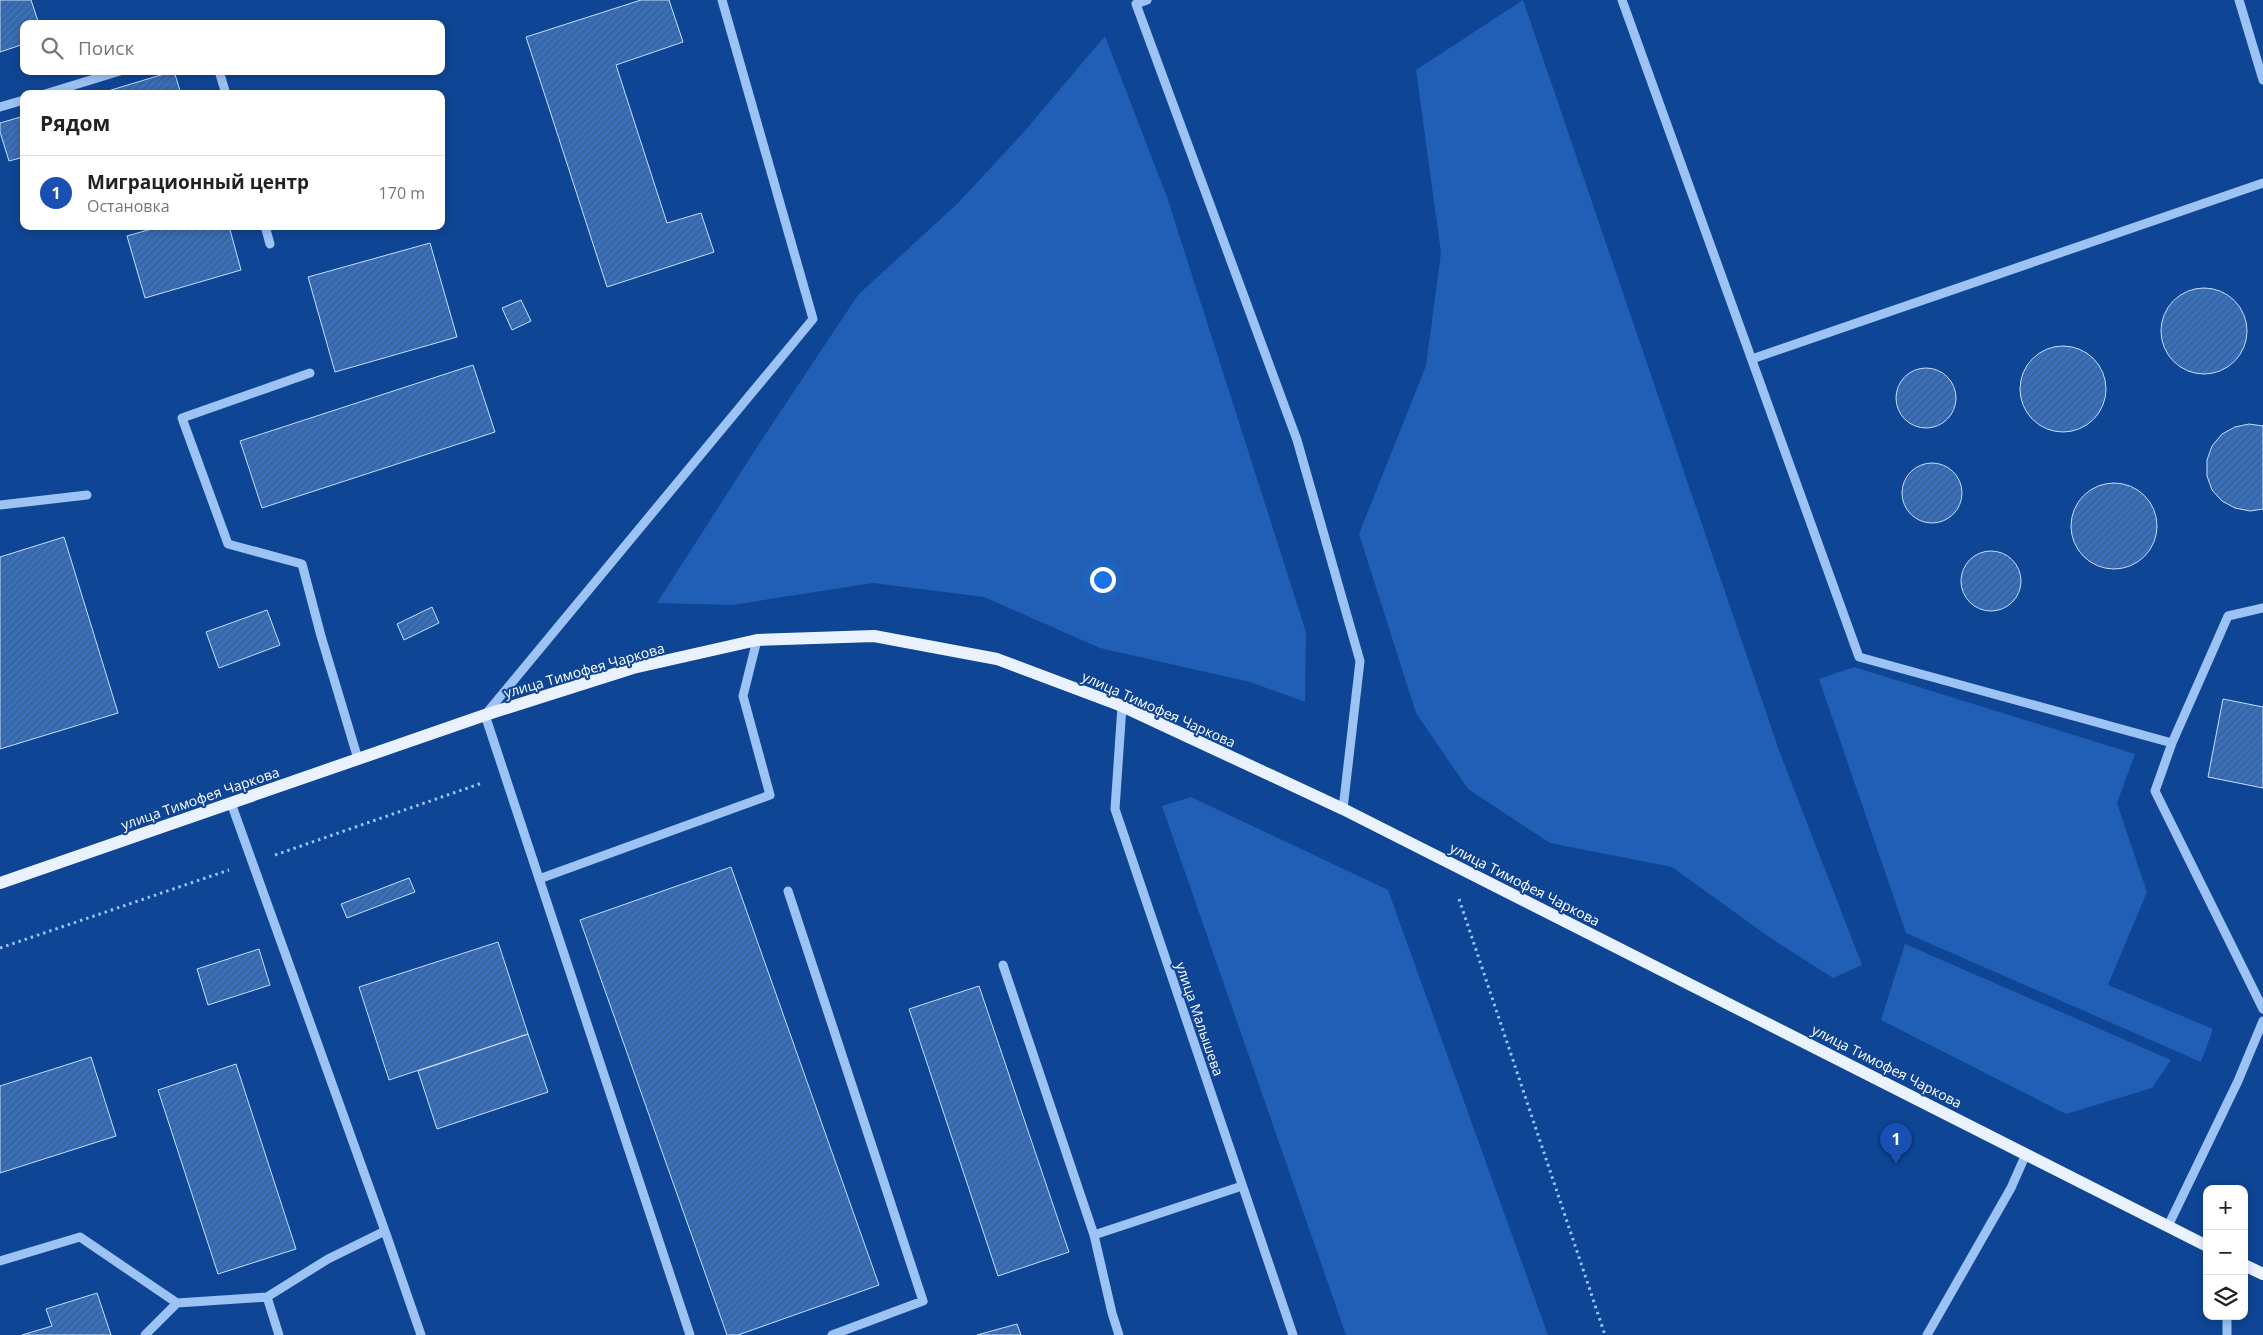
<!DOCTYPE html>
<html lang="ru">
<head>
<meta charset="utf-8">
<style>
	body { margin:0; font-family:"Open Sans",sans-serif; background:#f2f2f2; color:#222 }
	.controls { position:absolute; right:15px; bottom:15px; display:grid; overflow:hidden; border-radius:10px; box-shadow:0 2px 8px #0003 }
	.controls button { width:45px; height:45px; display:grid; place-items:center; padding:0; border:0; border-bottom:1px solid #e0e0e0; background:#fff; color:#222; font:25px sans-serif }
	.you { position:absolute; left:1102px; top:579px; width:18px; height:18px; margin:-12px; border:4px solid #fff; border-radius:50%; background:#1a73e8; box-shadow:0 0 0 8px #1a73e833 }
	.badge { display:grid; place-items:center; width:32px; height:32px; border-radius:50%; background:#db2777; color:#fff; font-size:16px; font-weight:700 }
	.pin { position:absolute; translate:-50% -41px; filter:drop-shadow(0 1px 2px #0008) }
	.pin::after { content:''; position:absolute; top:26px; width:18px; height:15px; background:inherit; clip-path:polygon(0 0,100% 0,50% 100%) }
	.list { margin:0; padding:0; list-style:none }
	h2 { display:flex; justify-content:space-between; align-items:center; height:65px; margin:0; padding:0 20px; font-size:21px }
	h2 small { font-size:16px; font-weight:400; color:#767676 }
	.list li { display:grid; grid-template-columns:32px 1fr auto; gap:15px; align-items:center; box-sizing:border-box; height:75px; padding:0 20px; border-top:1px solid #e0e0e0 }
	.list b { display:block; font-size:19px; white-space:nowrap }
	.list p { margin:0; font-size:16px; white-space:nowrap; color:#767676 }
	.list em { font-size:16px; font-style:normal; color:#767676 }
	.icon { flex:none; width:28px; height:28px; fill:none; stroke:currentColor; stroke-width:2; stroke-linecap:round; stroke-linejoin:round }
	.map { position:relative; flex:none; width:2263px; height:1335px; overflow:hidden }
	.search { position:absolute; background:#fff; box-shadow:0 2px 8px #0003; left:20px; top:20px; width:425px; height:55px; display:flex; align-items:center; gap:12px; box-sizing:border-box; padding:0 18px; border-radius:10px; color:#767676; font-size:19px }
	.panel { position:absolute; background:#fff; box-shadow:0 2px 8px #0003; left:20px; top:90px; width:425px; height:140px; border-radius:10px }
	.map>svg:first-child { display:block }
</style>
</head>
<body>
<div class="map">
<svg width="2263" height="1335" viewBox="0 0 2263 1335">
	<defs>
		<pattern id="building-hatch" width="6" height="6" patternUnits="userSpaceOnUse" patternTransform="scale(1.25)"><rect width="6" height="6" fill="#3770be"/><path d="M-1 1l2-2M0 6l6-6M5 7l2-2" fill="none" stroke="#435c7f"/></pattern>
	</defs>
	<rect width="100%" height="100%" fill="#0f4595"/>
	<path fill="#205fb5" d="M1523 0 1780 753 1862 965 1833 978 1769 937 1672 867 1550 843 1468 789 1416 713 1359 534 1426 366 1441 253 1416 70Z
		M1105 36 1167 197 1306 632 1305 702 1250 682 1100 648 984 597 873 583 732 605 657 603 759 444 858 295 957 204 1023 133Z
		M1854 667 2135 754 2117 803 2147 892 2108 985 2213 1029 2201 1062 1906 933 1819 679Z
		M1191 797 1388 890 1548 1335H1346L1162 806Z
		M1905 944 2171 1060 2152 1088 2066 1114 1881 1020Z"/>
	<path fill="url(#building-hatch)" stroke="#c5ddfe" d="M0 0H31L39 24H24V44L0 52Z
		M641 0H669L683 42 616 65 667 223 701 213 714 252 607 287 526 37Z
		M174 71 181 94H98Z
		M24 116V157L9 161 0 132V123Z
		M162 226H229L241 270 145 298 127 236Z
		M430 243 457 337 335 372 308 277Z
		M2161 331a43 43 0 1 1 86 0a43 43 0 1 1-86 0Z
		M521 300 531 321 512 330 502 308Z
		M2020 389a43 43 0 1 1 86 0a43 43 0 1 1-86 0Z
		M473 365 495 432 262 508 240 441Z
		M1896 398a30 30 0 1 1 60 0a30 30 0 1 1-60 0Z
		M2249 424 2263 426V509L2250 511 2235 508 2222 501 2212 490 2207 476V460L2212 446 2222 434 2235 427Z
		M1902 493a30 30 0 1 1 60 0a30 30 0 1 1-60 0Z
		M2071 526a43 43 0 1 1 86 0a43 43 0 1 1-86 0Z
		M64 537 118 713 0 749V557Z
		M1961 581a30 30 0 1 1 60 0a30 30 0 1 1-60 0Z
		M432 607 439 623 404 640 397 624Z
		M267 610 280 645 219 668 206 632Z
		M2223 699 2263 707V788L2208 777Z
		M731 867 879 1285 738 1335H727L580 920Z
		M409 878 415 892 347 918 341 904Z
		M498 942 528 1034 389 1080 359 987Z
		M259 949 270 985 208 1005 197 969Z
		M979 986 1069 1252 998 1276 909 1009Z
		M528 1034 548 1092 437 1129 418 1071Z
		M91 1057 116 1136 0 1173V1086Z
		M236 1064 296 1249 218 1274 158 1090Z
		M97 1293 111 1335H22L52 1326 46 1309Z
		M1017 1324 1021 1335H977Z"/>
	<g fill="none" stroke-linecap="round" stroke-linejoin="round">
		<path stroke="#9dc2f4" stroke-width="3" stroke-dasharray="2.5 4" stroke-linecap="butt" d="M275 855 482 783
			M1459 899 1605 1335
			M0 948 229 870"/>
		<path stroke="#9dc2f4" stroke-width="9" d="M1147 0 1136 4 1297 440 1360 661 1343 809
			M1622 0 1859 657 2172 743
			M2239 0 2263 80
			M219 71 226 94
			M45 94 120 71
			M0 107 24 100
			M265 226 270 244
			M1752 359 2263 183
			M310 373 182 418 228 544 302 564 321 636 358 759
			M0 505 87 495
			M2263 608 2228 616 2172 743 2155 791 2263 1009
			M1122 706 1115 809 1293 1335
			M231 803 385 1231 328 1259 267 1297 279 1335
			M539 879 770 795 743 696 757 640
			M788 891 923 1301 832 1335
			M1003 965 1094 1235
			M2168 1226 2238 1081 2263 1021
			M385 1231 421 1335
			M0 1261 80 1237 177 1303 267 1297
			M2227 1316V1335
			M145 1335 177 1303
			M690 1335 485 715 813 319 722 0
			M1119 1335 1112 1313 1094 1235 1242 1186
			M1927 1335 2011 1188 2026 1154"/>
		<path stroke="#eaf2ff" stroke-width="12" d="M0 883 485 715 633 668 757 640 874 636 997 659 1122 706 1343 809 2207 1246
			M2244 1265 2263 1274"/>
	</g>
	<g text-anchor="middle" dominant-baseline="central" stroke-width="4" stroke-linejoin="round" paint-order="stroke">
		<g font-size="14" fill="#fff" stroke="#0f4595">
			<text transform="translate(584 670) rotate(-16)">улица Тимофея Чаркова</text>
			<text transform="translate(1159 709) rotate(24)">улица Тимофея Чаркова</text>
			<text transform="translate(200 798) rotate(-19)">улица Тимофея Чаркова</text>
			<text transform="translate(1525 884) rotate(27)">улица Тимофея Чаркова</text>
			<text transform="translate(1200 1019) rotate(71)">улица Малышева</text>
			<text transform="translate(1887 1066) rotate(27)">улица Тимофея Чаркова</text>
		</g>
	</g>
</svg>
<div class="controls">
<button>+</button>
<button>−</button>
<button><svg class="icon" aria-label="layers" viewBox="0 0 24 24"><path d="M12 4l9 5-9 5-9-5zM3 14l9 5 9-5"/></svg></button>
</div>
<div class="you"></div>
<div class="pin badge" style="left:1896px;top:1164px;background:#1a4fb4">1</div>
<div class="search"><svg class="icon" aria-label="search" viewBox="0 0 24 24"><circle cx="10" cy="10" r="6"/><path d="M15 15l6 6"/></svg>Поиск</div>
<section class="panel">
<h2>Рядом<small></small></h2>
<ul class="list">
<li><span class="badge" style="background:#1a4fb4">1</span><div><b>Миграционный центр</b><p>Остановка</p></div><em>170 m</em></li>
</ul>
</section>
</div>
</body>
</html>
